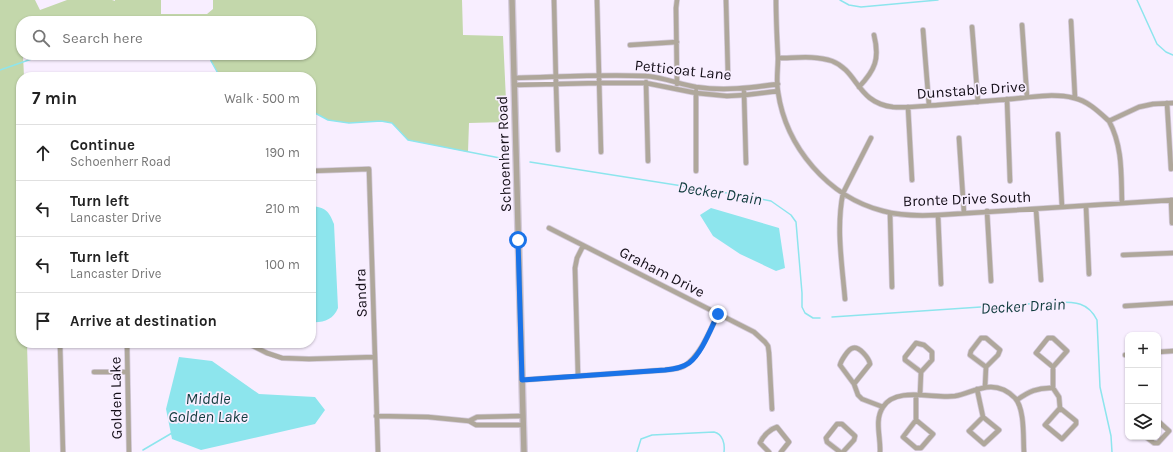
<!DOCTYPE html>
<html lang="en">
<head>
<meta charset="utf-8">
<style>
	body { margin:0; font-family:Karla,sans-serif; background:#f6f6f6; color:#222 }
	.controls { position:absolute; right:12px; bottom:12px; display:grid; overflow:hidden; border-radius:8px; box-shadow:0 1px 3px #0004 }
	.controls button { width:36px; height:36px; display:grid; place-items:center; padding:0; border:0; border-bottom:1px solid #e0e0e0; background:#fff; color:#222; font:20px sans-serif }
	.stop { position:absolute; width:12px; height:12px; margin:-9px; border:3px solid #1a73e8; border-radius:50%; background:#fff }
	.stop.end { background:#1a73e8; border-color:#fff; box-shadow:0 1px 4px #0008 }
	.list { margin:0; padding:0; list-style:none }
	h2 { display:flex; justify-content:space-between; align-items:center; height:52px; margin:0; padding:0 16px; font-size:17px }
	h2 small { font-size:13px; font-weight:400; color:#767676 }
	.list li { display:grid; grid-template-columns:26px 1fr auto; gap:12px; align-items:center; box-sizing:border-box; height:56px; padding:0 16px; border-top:1px solid #e0e0e0 }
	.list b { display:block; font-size:15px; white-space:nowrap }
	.list p { margin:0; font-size:13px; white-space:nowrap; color:#767676 }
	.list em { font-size:13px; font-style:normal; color:#767676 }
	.icon { flex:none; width:22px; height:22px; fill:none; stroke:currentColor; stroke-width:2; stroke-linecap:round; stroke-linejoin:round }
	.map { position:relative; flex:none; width:1173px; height:452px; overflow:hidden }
	.search { position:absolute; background:#fff; box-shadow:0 1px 3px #0004; left:16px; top:16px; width:300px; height:44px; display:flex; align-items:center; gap:10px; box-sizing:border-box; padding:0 14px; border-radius:16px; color:#767676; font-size:15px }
	.panel { position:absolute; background:#fff; box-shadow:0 1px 3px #0004; left:16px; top:72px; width:300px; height:276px; border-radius:16px }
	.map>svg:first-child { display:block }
</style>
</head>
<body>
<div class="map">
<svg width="1173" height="452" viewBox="0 0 1173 452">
	<rect width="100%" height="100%" fill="#f8eeff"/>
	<path fill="#c3d7ab" d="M0 0H35L40 10 67 0H112L115 1V0H161V14H207L213 9V0H462L463 35 503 36 507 122 469 123 468 152 408 140 392 123 381 121 349 123 328 120 315 113H311V77H220L211 61 210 55H311V21H21V55H23L24 77H21V343H27L30 452H0Z"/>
	<path fill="#8de5ed" d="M311 206C325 207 329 211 334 224L338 308C333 320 323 323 311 322Z
		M711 208 779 228 785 268 776 271 740 254 713 236 700 215Z
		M179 357 212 361 259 394 315 397 325 410 315 424 201 450 172 439 166 409Z"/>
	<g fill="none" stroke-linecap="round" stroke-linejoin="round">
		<path stroke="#8de5ed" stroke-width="1.5" d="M840 0 849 5 861 7 938 0
			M1137 0 1157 44 1166 52 1173 55
			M210 55 211 61 220 77
			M0 70 43 55
			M311 113H315L328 120 349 123 381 121 392 123 408 140 500 158
			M530 162 746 196 771 201 791 215 796 222 802 293V307L805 313 813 318H820
			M832 317 1057 302C1075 302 1088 302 1097 320L1100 387 1111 436 1112 452
			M143 450 172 433
			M637 452 641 439 652 435 714 432C723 434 725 444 724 452"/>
		<defs>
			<path id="minor" d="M554 0 556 84 558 150
				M597 0 601 152
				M726 0 728 76
				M776 0C776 19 777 39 778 58 778 69 776 81 778 92 786 147 828 197 883 211 901 216 919 216 938 215L1173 200
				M1071 21 1075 98
				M1022 25 1027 97
				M972 27 978 102
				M923 30 929 105
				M630 45 677 42
				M778 58C795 58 815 55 832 61 858 71 857 103 893 107 908 108 923 106 938 105 963 103 987 101 1011 99 1031 97 1054 93 1074 98 1088 101 1099 112 1109 121L1139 107 1153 104 1173 103
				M514 78C558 77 602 74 645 76 662 77 679 84 696 87 724 91 750 88 778 84
				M646 82 648 161
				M677 84 676 8 677 0
				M514 85 599 83H646L696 93 727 96 745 95 778 91
				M859 87C875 70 880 59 874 35
				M696 91V171
				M744 92 746 163
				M1007 99 1010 181
				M1167 103 1171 169
				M908 107 912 180
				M1109 121C1123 147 1121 175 1122 203
				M1058 134 1062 207
				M959 138 964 213
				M311 171 369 169 378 452
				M1171 200 1172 223
				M1086 206 1089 274
				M1036 209 1041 280
				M987 211 991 281
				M890 213 892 287
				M938 215 941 284
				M549 228 754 332 765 342 768 346 769 353 772 409
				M1123 255 1173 253
				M845 299C842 264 836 228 843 193L871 138
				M1125 306 1173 303
				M60 343 63 452
				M127 343 129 452
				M247 343 267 353 282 358 309 359 375 357
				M1158 352 1173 351
				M1125 355H1128
				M94 372H127
				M578 376 575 268 577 258 583 246
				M522 380 665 370C672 369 678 369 684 366 700 357 710 330 718 314
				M854 384 840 365C841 361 848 349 853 348 859 346 869 358 870 364L854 384 858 395 862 399 883 407
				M985 387 986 367 998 355 1000 350 986 338H981L971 351 970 355 986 367
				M1053 388V367L1067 351 1053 338H1048L1036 353 1053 367
				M977 389 983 417 999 430 984 444 969 431 983 417
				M916 395V420L933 434 921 448H916L903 437 916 420
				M920 395 921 372 932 360V352L924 345 916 343 905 357V360L921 372
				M1017 400C1028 392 1038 387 1053 388L1059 397 1060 408 1045 425 1062 439 1076 424V421L1060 408
				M376 416 428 417 469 421
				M523 416 477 417 469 421 476 425H523
				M1158 421 1169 431
				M1146 437 1154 443H1158L1169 431
				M769 452 760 443C763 436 770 429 777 427L789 442 781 452
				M840 452 827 442 826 438 837 424H842L855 436 854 440 843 452
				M880 452C881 438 874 420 883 407 896 386 934 399 955 396 967 394 978 387 991 387 1000 387 1009 392 1015 398 1025 409 1023 438 1024 452"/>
			<path id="tertiary" d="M512 0 524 452"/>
		</defs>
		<use href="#minor" stroke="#d4cada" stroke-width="6"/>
		<use href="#tertiary" stroke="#d4cada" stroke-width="8"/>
		<use href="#minor" stroke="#afa79b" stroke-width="4.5"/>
		<use href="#tertiary" stroke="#afa79b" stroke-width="5.5"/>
	</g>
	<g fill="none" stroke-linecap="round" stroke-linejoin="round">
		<path stroke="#1a73e8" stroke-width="5" d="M518 240 522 380 665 370C674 369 682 368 689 363 702 353 711 328 718 314"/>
	</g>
	<g text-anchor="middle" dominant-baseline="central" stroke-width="3.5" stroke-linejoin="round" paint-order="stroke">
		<g font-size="15" fill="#140e18" stroke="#f8eeff">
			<text transform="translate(683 70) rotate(6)">Petticoat Lane</text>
			<text transform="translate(971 90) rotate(-4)">Dunstable Drive</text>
			<text transform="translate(504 154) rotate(-92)">Schoenherr Road</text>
			<text transform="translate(967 199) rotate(-2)">Bronte Drive South</text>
			<text transform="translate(662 272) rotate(27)">Graham Drive</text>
			<text transform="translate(361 293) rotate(-92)">Sandra</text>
			<text transform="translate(116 398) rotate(-91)">Golden Lake</text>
		</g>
		<g font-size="16" font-style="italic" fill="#113b3e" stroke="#f8eeff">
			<text transform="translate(720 193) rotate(9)">Decker Drain</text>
			<text transform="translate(1023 306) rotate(-3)">Decker Drain</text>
			<text x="208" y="398">Middle<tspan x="208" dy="18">Golden Lake</tspan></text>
		</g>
	</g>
</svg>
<div class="controls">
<button>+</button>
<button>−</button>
<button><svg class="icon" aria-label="layers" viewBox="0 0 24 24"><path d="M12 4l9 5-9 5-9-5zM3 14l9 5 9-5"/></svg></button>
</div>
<div class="stop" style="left:518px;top:240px"></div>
<div class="stop end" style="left:718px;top:314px"></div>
<div class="search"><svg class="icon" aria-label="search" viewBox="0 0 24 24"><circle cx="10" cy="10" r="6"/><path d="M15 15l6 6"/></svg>Search here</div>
<section class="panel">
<h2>7 min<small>Walk · 500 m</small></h2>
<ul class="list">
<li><svg class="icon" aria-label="ahead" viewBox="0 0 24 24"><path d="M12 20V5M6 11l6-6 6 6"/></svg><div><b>Continue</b><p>Schoenherr Road</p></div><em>190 m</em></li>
<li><svg class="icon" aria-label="left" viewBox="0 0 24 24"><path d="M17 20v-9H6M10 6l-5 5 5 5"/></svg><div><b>Turn left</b><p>Lancaster Drive</p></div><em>210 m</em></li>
<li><svg class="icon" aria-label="left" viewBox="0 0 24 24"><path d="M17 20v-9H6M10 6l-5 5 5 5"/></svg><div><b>Turn left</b><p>Lancaster Drive</p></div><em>100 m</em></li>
<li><svg class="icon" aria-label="arrive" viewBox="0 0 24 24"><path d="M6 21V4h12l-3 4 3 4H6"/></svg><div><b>Arrive at destination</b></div></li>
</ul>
</section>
</div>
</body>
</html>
